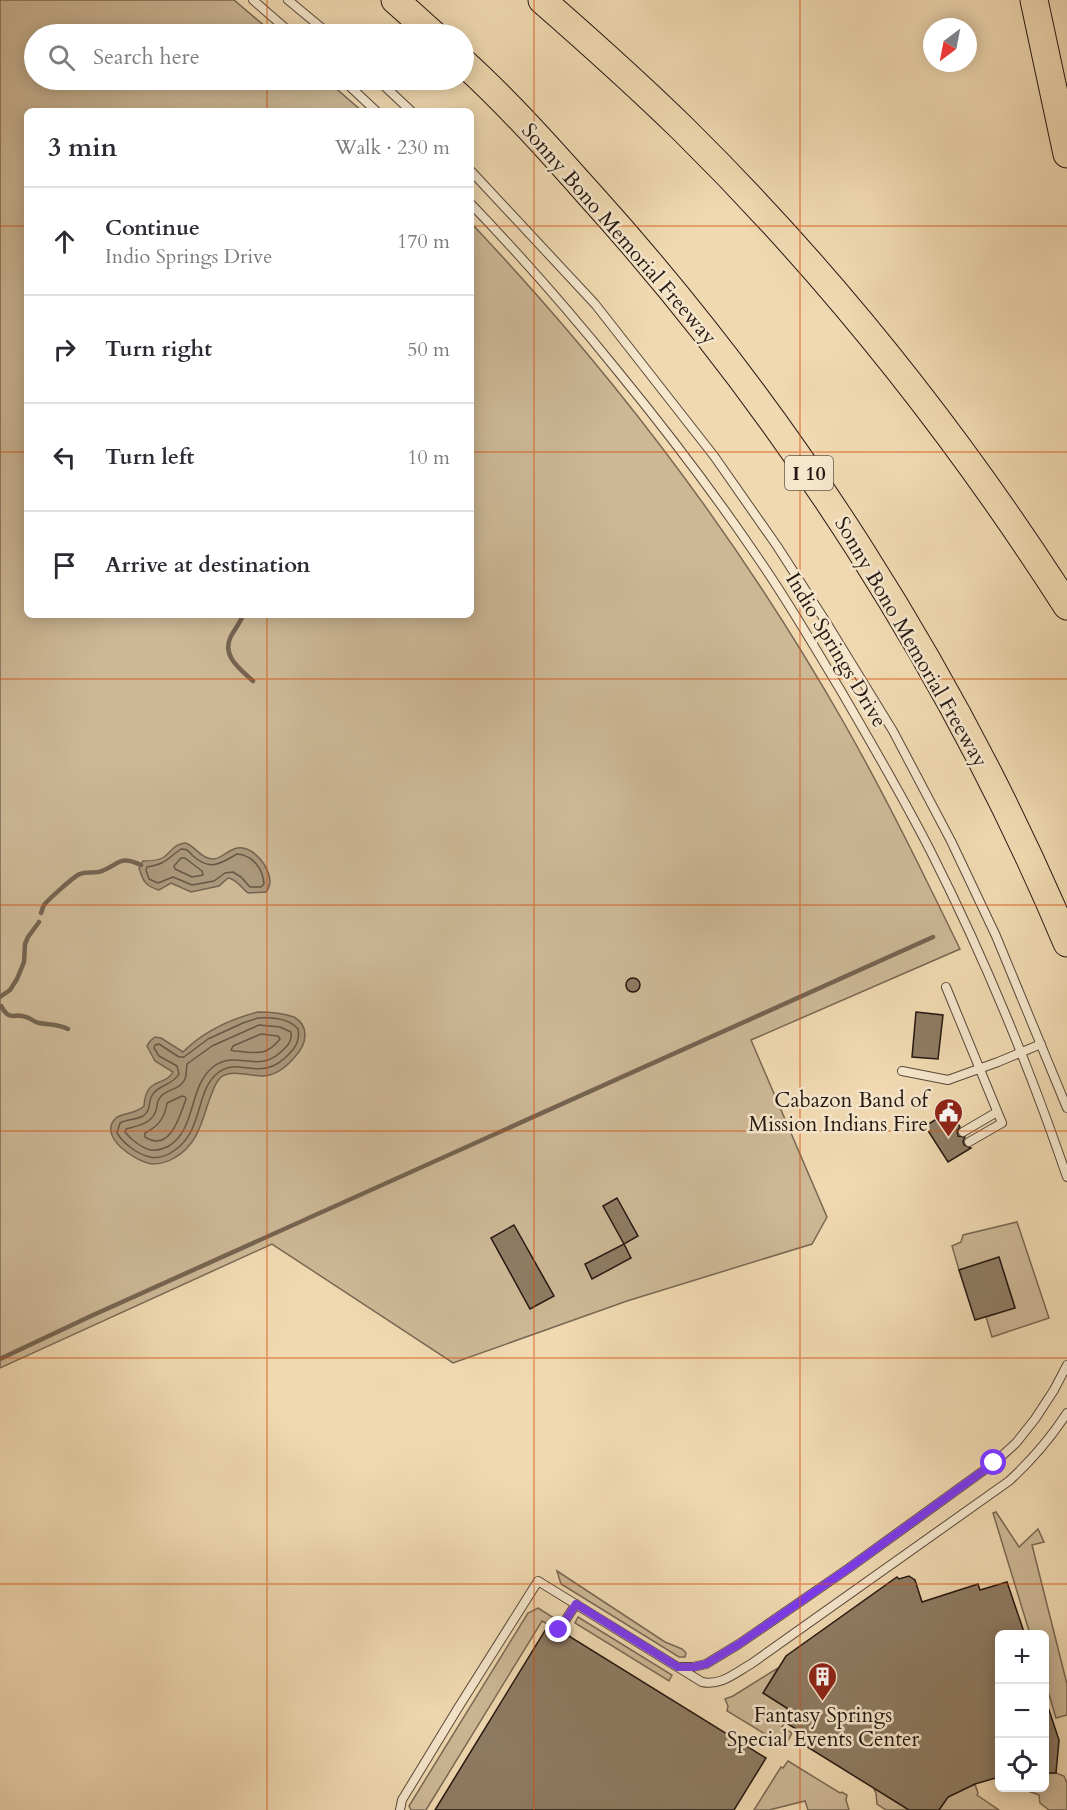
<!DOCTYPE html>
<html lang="en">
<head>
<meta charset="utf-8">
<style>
	body { margin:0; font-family:Cardo,serif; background:#f2f2f3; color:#2b2b33 }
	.controls { position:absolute; right:18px; bottom:18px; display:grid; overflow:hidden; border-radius:9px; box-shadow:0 3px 15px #0003 }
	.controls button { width:54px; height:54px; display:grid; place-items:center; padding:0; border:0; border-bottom:2px solid #e1e1e2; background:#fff; color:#2b2b33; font:30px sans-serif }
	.compass { position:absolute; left:923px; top:18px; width:54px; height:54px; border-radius:50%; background:#fff; box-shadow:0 3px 15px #0003; rotate:212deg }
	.stop { position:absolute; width:18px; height:18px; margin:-14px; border:4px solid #7c3aed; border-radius:50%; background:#fff }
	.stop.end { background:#7c3aed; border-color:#fff; box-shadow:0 2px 6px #0008 }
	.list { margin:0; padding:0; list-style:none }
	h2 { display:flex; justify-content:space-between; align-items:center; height:78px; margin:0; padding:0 24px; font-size:26px }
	h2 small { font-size:20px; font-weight:400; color:#7c7c81 }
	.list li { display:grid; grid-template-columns:39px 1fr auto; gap:18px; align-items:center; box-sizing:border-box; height:108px; padding:0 24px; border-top:2px solid #e1e1e2 }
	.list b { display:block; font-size:22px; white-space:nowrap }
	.list p { margin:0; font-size:20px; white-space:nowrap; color:#7c7c81 }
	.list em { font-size:20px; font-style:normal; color:#7c7c81 }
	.icon { flex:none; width:33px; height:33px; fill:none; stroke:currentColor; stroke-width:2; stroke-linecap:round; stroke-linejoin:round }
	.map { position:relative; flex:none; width:1067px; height:1810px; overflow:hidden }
	.search { position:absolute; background:#fff; box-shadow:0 3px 15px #0003; left:24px; top:24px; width:450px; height:66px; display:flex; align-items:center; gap:15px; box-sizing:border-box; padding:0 21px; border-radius:33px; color:#7c7c81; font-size:22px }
	.panel { position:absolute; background:#fff; box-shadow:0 3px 15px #0003; left:24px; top:108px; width:450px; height:510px; border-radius:9px }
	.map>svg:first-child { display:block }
</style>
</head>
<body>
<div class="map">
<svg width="1067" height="1810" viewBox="0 0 1067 1810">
	<rect width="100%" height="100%" fill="#f0d9b1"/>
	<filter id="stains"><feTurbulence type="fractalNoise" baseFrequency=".00333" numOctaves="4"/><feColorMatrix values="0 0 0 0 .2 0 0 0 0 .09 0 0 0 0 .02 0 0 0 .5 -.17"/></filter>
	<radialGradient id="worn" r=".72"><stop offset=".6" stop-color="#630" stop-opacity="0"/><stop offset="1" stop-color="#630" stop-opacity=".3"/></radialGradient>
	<path fill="#cdb896" stroke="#796854" stroke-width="1.5" d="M0 0H234L274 34H34V80H326L362 111H27V615H471V223C614 374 741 542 844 723 886 797 923 873 960 949L751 1040 827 1217 812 1244 627 1301 453 1363 272 1244 0 1368Z
		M1017 1222 1049 1318 992 1337 986 1317 1015 1307 999 1258 959 1270 952 1246 961 1242 963 1235Z
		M996 1512 1019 1547 1038 1529 1044 1542 1032 1545 1067 1684V1715L1056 1718 1045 1681 1044 1634H1030L993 1513Z
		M557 1571 665 1642 682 1649 686 1653 685 1657H679L561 1584Z
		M538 1608 557 1620 553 1627 542 1621 426 1810H411L409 1806 528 1613Z
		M578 1617 672 1675 669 1681 575 1623Z
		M778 1668 763 1693 790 1710 783 1720 785 1722 782 1727 792 1733 785 1746 727 1711 728 1706 725 1699 733 1696Z
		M788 1761 840 1793 842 1792 847 1795 846 1800 849 1810H808L805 1801 769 1810H754L781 1767 783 1768Z
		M1045 1773H1056L1064 1776 1067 1783V1810H1049L1040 1803 1039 1795 1020 1788H1044Z
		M975 1784 978 1793 977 1795 999 1810H939L948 1797Z
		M874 1789H876L909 1810H886L877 1804 876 1793Z"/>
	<path fill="#ab977b" stroke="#756451" stroke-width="1.5" d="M185 843C194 845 198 855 208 858 219 862 225 852 234 849 250 843 265 862 269 875 271 882 270 887 266 892L248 893C241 888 237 879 228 878L219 886 191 892 171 883 159 890C145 886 143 881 139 868L143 861C150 861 158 861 164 857 172 851 174 844 185 843Z
		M258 1012C271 1012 282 1013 294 1017 301 1021 305 1027 305 1035 305 1045 300 1052 293 1059 285 1068 275 1076 262 1076 250 1076 232 1069 221 1077 217 1081 214 1087 212 1093 202 1117 200 1144 174 1158 168 1162 160 1164 152 1164 136 1162 98 1137 115 1119 121 1112 135 1115 144 1106 146 1076 165 1087 173 1072L155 1061 147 1046 150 1041 155 1037 161 1038 183 1052C203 1032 231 1019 258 1012Z"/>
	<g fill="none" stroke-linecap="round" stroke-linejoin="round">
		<path stroke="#685746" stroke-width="1.5" d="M181 849C188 849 188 851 193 856 210 871 220 864 237 854 253 855 263 869 264 884L261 887H250L241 877 233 872 225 873 214 881 192 885 173 877 158 883 149 879 146 870 147 867C168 863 165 860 181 849Z
			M181 858H185L202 871 203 875 192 877 175 869 174 866Z
			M258 1018C272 1017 289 1018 298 1029 300 1039 297 1046 290 1053 261 1085 240 1056 219 1072 195 1089 204 1130 175 1150 167 1156 159 1159 150 1157 137 1154 124 1144 117 1133L120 1123C127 1119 136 1120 143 1116 152 1110 147 1102 153 1094 160 1084 173 1085 179 1074L177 1066 159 1056 154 1048 155 1045 159 1044 179 1057H184L208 1039 243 1023Z
			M259 1025 280 1027 291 1032C292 1039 290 1043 285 1048 259 1077 237 1048 213 1067 188 1087 197 1128 169 1146 163 1149 158 1151 151 1150 142 1148 131 1140 125 1132L126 1129C137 1126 150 1124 155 1113 158 1108 156 1103 159 1099 165 1088 180 1091 185 1079 187 1074 186 1069 187 1064L212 1046Z
			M261 1034 278 1036 280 1039C265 1058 255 1052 234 1051L231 1050 233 1046Z
			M182 1096 185 1097 186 1099C180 1116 170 1153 145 1137V1133C159 1126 165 1117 167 1103Z"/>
		<path stroke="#756451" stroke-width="4.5" d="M243 615C240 623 235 629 231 636 221 656 240 669 253 681
			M41 913C42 911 43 906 44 905 48 900 74 876 80 874 87 871 95 874 102 871 120 864 119 855 141 865
			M0 997 10 990 17 979 24 962 25 944 28 937 39 922
			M1 1006C11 1023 13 1012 26 1017 30 1018 34 1022 39 1023 50 1025 58 1024 68 1029
			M0 1359 91 1316 933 937"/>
	</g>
	<path fill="#8f7c64" stroke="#251711" stroke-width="1.5" d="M626 985a7 7 0 1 1 14 0a7 7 0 1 1-14 0Z
		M916 1012 943 1015 938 1059 912 1057Z
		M950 1111 960 1127 957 1131 958 1136 965 1137 963 1141 964 1145 971 1148 948 1162 925 1126Z
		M617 1198 638 1236 624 1244 603 1206Z
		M514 1225 554 1296 530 1309 491 1238Z
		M624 1244 631 1258 592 1279 585 1264Z
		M999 1257 1015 1308 975 1320 959 1270Z
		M909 1576 915 1580 922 1602 978 1584 980 1590 1007 1582 1025 1635H999V1777L975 1784 948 1797 939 1810H909L801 1743 806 1735 783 1721 790 1710 763 1693 786 1656 897 1577 899 1579Z
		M549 1624 554 1627 553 1632 556 1635 561 1636 564 1633 766 1758 734 1810H435Z
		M1044 1704H1047L1059 1740 1056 1773H1044Z"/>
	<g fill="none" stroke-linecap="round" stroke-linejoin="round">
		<defs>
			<path id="lane" d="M253 0 292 34
				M288 0 329 34
				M343 80 376 111
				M378 80 411 111
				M471 171 595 304 714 456 777 546 826 622 893 731 951 841 996 936 1067 1108
				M471 204C522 257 570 312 616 369 666 430 714 493 758 558 788 601 814 646 841 691 872 744 903 797 931 852 984 957 1029 1066 1067 1177
				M946 987 1002 1123 969 1142
				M902 1071 948 1080 998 1062 1041 1044
				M963 1132 997 1112
				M559 1630 576 1604
				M681 1667H693L706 1664 739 1644 849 1568 994 1463 1016 1443 1035 1419 1054 1390 1067 1365
				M400 1810 402 1800 458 1708 538 1581 702 1682C721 1686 735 1673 751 1664L1009 1481C1032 1460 1050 1439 1067 1413"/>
			<path id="highway" d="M395 0 433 34
				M542 0C590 42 637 84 683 129 829 273 957 434 1067 606
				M1034 0 1067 154
				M464 63C508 103 550 150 590 195 787 413 954 673 1067 943"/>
		</defs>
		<use href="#lane" stroke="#584839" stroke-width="10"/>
		<use href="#highway" stroke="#251711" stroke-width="29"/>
		<use href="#lane" stroke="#f5e6cc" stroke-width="8"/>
		<use href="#highway" stroke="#f0d9b1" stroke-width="27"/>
	</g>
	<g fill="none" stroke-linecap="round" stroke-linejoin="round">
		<path stroke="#7c3aed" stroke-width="8" d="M559 1630 576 1604 678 1667H693L706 1664 739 1644 849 1568 994 1463"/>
	</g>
	<path fill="none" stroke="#d4520c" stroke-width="1.5" stroke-opacity="0.55" d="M267 0V34M534 0V1810M800 0V1810M267 80V111M0 226H27M471 226H1067M0 452H27M471 452H1067M267 615V1810M0 679H1067M0 905H1067M0 1131H1067M0 1358H1067M0 1584H1067"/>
	<defs>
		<symbol id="civic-pin" viewBox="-11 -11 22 30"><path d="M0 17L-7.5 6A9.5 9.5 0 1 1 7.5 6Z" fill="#8f2418" stroke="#f5e6cc"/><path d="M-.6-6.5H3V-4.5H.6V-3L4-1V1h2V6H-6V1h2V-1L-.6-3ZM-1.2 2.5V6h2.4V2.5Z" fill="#fff"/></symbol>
		<symbol id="building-pin" viewBox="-11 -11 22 30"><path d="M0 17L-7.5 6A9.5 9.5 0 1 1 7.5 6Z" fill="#8f2418" stroke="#f5e6cc"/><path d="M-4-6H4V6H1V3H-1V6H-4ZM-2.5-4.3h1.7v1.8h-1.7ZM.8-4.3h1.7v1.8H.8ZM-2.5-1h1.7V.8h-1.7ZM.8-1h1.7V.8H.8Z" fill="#fff"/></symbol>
	</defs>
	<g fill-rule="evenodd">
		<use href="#civic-pin" x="932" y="1096" width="33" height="45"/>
		<use href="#building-pin" x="806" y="1660" width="33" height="45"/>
	</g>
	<g text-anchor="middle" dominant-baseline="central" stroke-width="5" stroke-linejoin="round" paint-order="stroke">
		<rect fill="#f5e6cc" stroke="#635549" stroke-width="1.5" x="785" y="456" width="48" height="34" rx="4.5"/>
		<g font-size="20" font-weight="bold" fill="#251711">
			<text x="809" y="473">I 10</text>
		</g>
		<g font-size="21" fill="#251711" stroke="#f5e6cc">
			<text transform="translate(619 234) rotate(49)">Sonny Bono Memorial Freeway</text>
			<text transform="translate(911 642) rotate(60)">Sonny Bono Memorial Freeway</text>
			<text transform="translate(836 650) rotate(59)">Indio Springs Drive</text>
		</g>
		<g font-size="21" fill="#251711" stroke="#f5e6cc" text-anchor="end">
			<text x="928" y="1100">Cabazon Band of<tspan x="928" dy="24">Mission Indians Fire</tspan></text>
			<text x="823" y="1715" text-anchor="middle">Fantasy Springs<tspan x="823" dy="24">Special Events Center</tspan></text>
		</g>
	</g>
	<rect width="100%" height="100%" filter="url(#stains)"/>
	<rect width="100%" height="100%" fill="url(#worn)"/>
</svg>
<div class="controls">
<button>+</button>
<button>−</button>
<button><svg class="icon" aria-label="locate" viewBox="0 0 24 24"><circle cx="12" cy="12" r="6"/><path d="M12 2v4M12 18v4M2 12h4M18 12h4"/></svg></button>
</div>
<svg class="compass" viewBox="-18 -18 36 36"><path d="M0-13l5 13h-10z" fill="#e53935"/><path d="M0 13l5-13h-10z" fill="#7c7c81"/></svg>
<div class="stop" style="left:994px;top:1463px"></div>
<div class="stop end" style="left:559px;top:1630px"></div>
<div class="search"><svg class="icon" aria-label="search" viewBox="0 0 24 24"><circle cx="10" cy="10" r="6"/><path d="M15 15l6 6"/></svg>Search here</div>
<section class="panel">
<h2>3 min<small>Walk · 230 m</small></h2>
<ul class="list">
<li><svg class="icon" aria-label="ahead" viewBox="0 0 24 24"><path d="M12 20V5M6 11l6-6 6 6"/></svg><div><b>Continue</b><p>Indio Springs Drive</p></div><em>170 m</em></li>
<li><svg class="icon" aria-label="right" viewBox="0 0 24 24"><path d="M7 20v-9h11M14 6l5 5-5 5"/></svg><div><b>Turn right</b></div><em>50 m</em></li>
<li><svg class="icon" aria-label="left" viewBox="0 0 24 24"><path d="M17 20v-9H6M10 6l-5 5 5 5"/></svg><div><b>Turn left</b></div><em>10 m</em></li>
<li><svg class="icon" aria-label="arrive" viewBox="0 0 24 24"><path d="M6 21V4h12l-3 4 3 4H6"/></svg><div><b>Arrive at destination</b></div></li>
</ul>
</section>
</div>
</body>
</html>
